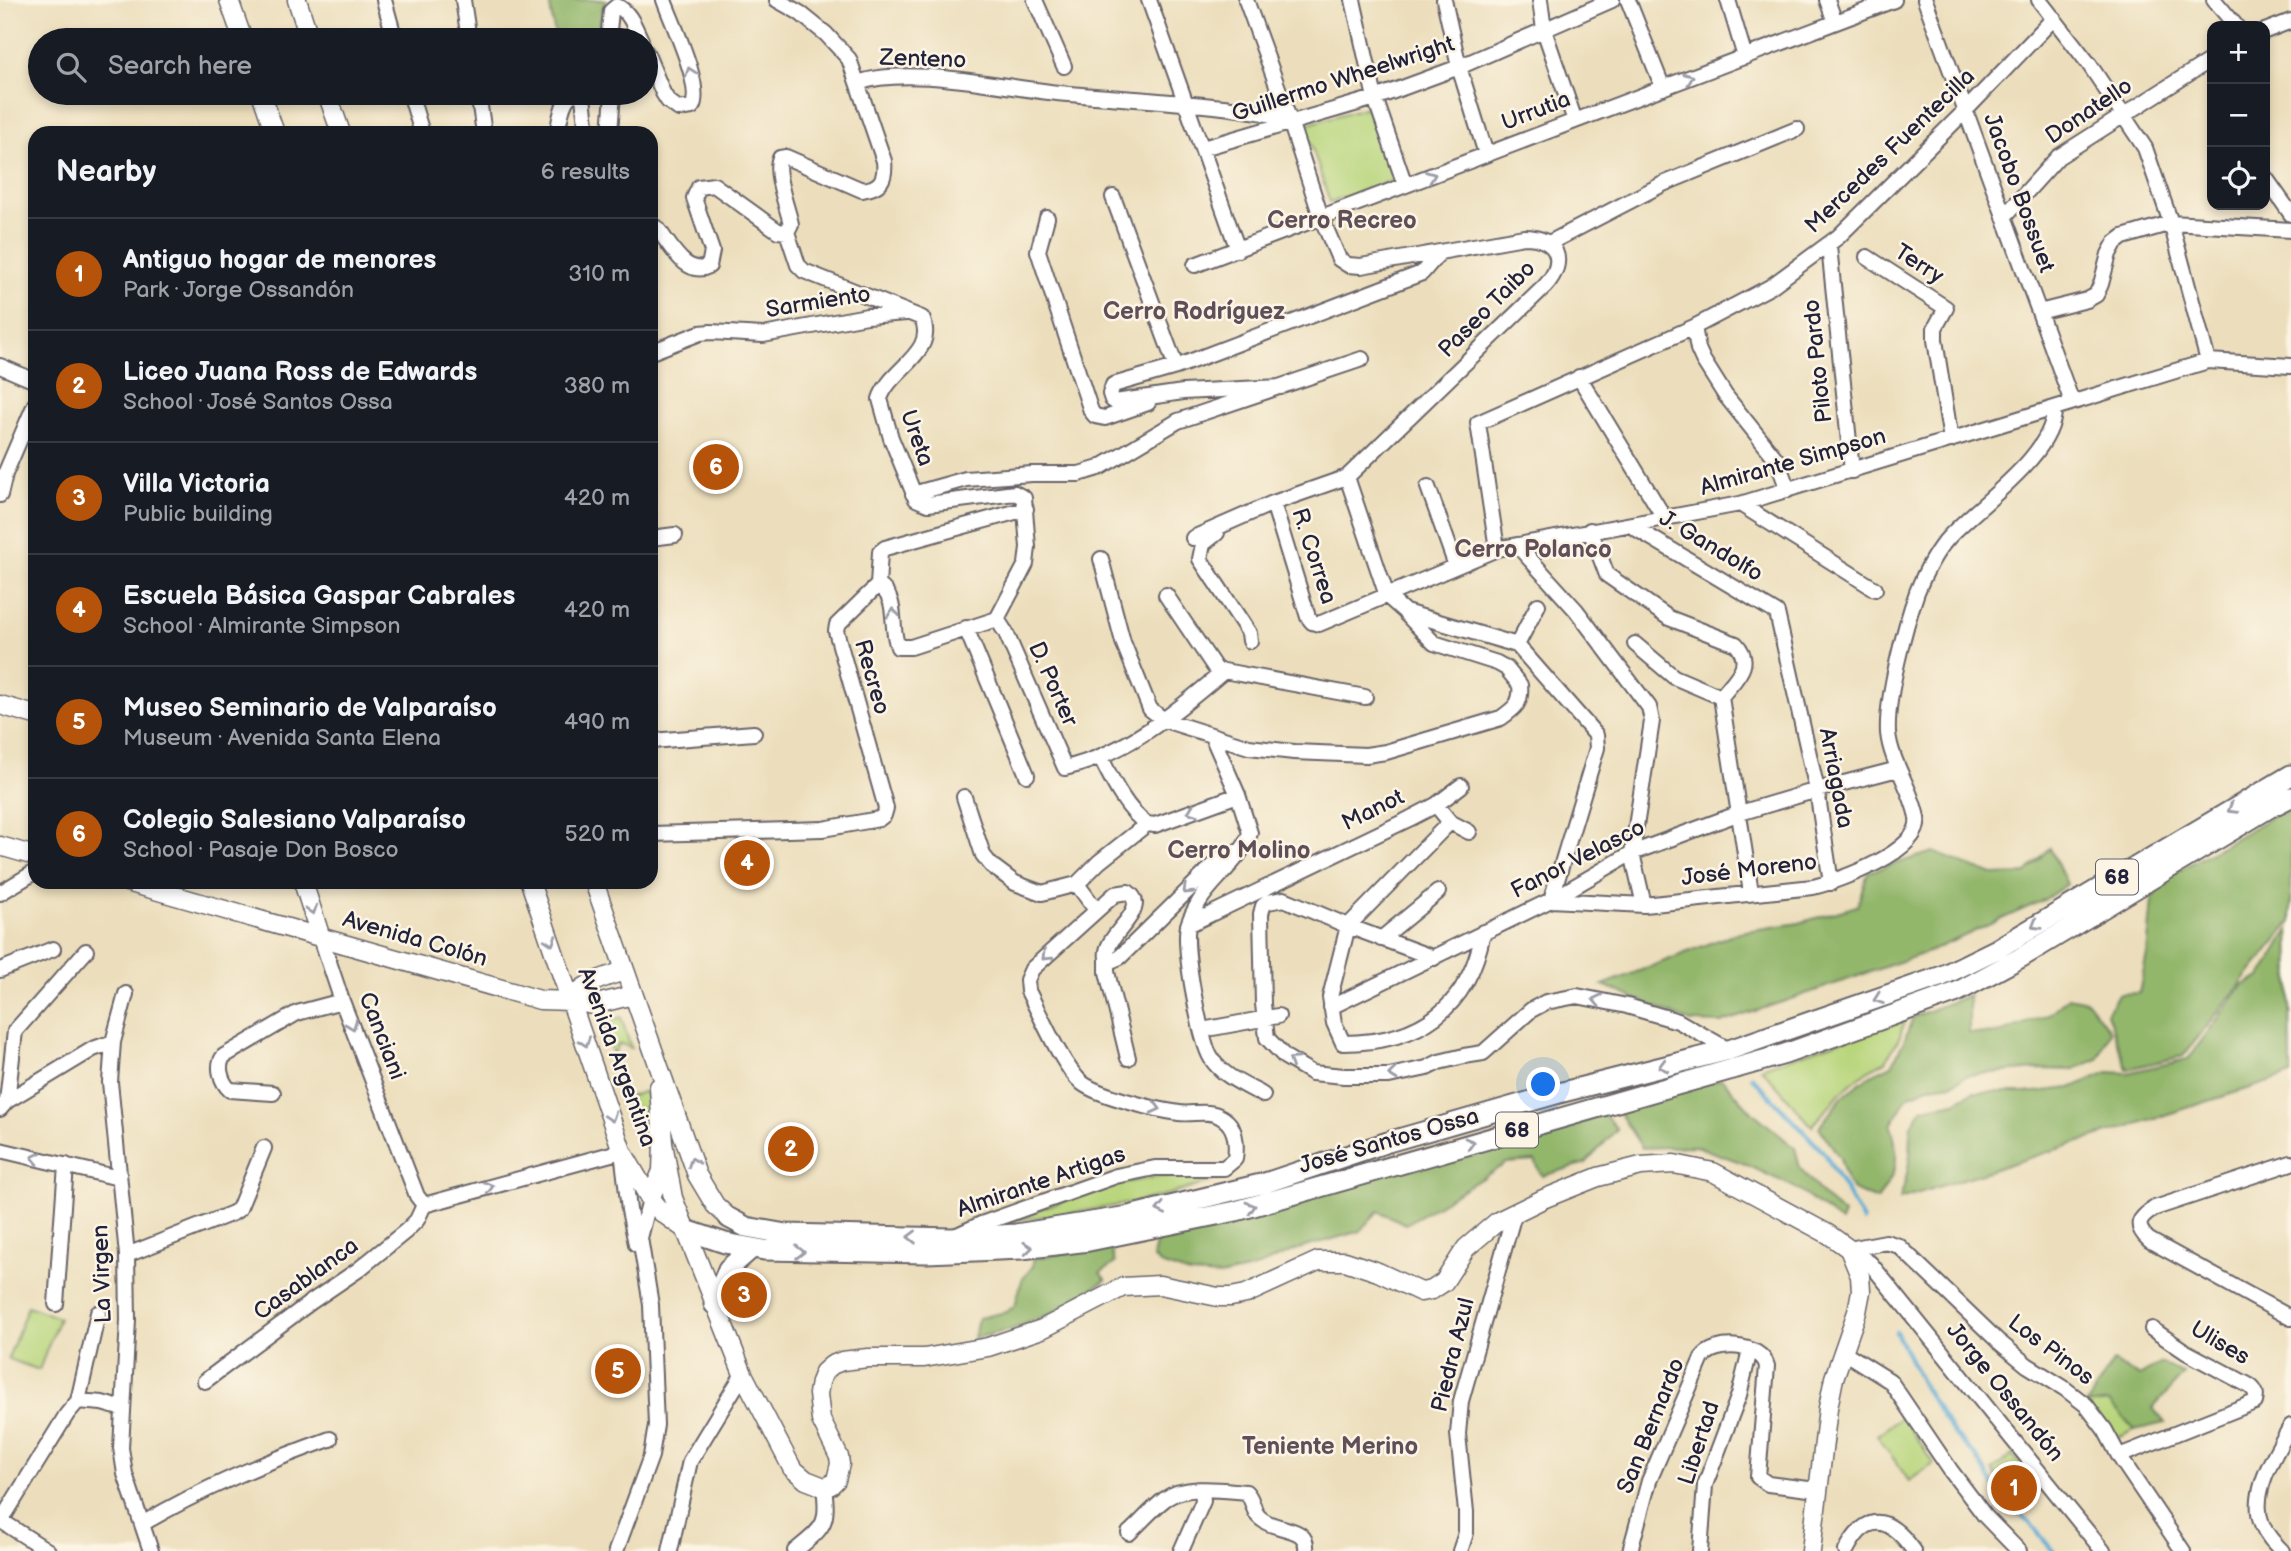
<!DOCTYPE html>
<html lang="en">
<head>
<meta charset="utf-8">
<style>
	body { margin:0; font-family:"Balsamiq Sans",sans-serif; background:#242831; color:#f1f3f6 }
	.controls { position:absolute; right:21px; top:21px; display:grid; overflow:hidden; border-radius:14px; box-shadow:0 4px 10px #0003 }
	.controls button { width:63px; height:63px; display:grid; place-items:center; padding:0; border:0; border-bottom:2px solid #363941; background:#171b24; color:#f1f3f6; font:35px sans-serif }
	.you { position:absolute; left:1544px; top:1085px; width:24px; height:24px; margin:-18px; border:5px solid #fff; border-radius:50%; background:#1a73e8; box-shadow:0 0 0 10px #1a73e833 }
	.badge { display:grid; place-items:center; width:46px; height:46px; border-radius:50%; background:#b45309; color:#fff; font-size:23px; font-weight:700 }
	.pin { position:absolute; translate:-50% -50%; border:4px solid #fff; box-shadow:0 2px 7px #0006 }
	.list { margin:0; padding:0; list-style:none }
	h2 { display:flex; justify-content:space-between; align-items:center; height:91px; margin:0; padding:0 28px; font-size:30px }
	h2 small { font-size:23px; font-weight:400; color:#9ea1a6 }
	.list li { display:grid; grid-template-columns:46px 1fr auto; gap:21px; align-items:center; box-sizing:border-box; height:112px; padding:0 28px; border-top:2px solid #363941 }
	.list b { display:block; font-size:26px; white-space:nowrap }
	.list p { margin:0; font-size:23px; white-space:nowrap; color:#9ea1a6 }
	.list em { font-size:23px; font-style:normal; color:#9ea1a6 }
	.icon { flex:none; width:38px; height:38px; fill:none; stroke:currentColor; stroke-width:2; stroke-linecap:round; stroke-linejoin:round }
	.map { position:relative; flex:none; width:2291px; height:1551px; overflow:hidden }
	.search { position:absolute; background:#171b24; box-shadow:0 4px 10px #0003; left:28px; top:28px; width:630px; height:77px; display:flex; align-items:center; gap:18px; box-sizing:border-box; padding:0 24px; border-radius:38px; color:#9ea1a6; font-size:26px }
	.panel { position:absolute; background:#171b24; box-shadow:0 4px 10px #0003; left:28px; top:126px; width:630px; height:763px; border-radius:21px }
	.map>svg:first-child { display:block }
</style>
</head>
<body>
<div class="map">
<svg width="2291" height="1551" viewBox="0 0 2291 1551">
	<rect width="100%" height="100%" fill="#fcf5e5"/>
	<filter id="ink" filterUnits="userSpaceOnUse"><feTurbulence type="fractalNoise" baseFrequency=".0143" numOctaves="2"/><feDisplacementMap in="SourceGraphic" scale="14" xChannelSelector="R" yChannelSelector="G"/><feConvolveMatrix kernelMatrix="1 2 1 2 8 2 1 2 1" color-interpolation-filters="sRGB"/></filter>
	<filter id="wash" filterUnits="userSpaceOnUse"><feTurbulence type="fractalNoise" baseFrequency=".00686" numOctaves="4" result="noise"/><feDisplacementMap in="SourceGraphic" scale="28" xChannelSelector="R" yChannelSelector="G"/><feGaussianBlur stdDeviation="1.57" result="paint"/><feColorMatrix in="noise" values="0 0 0 0 0 0 0 0 0 0 0 0 0 0 0 0 0 1.4 0 .05"/><feComposite in="paint" operator="in"/></filter>
	<g filter="url(#wash)">
		<rect width="100%" height="100%" fill="#ecdebc"/>
		<path fill="#b8d57b" stroke="#6d7c5b" stroke-width="2" d="M1367 107 1394 180 1330 203 1305 125Z
			M621 1017 631 1048 622 1044 618 1045 613 1055 603 1024Z
			M1905 1018 1900 1036 1886 1061 1867 1071 1840 1093 1812 1126 1761 1068Z
			M645 1091C652 1112 656 1132 655 1154L633 1119 626 1098Z
			M1228 1175C1156 1204 1077 1212 1000 1222L1111 1185 1163 1176Z
			M28 1306 59 1318 39 1370 8 1359Z
			M2109 1402 2135 1430 2111 1441 2086 1405Z
			M1902 1417 1934 1463 1909 1481 1877 1435Z
			M2012 1455 2032 1475 2015 1501 1992 1470Z"/>
		<path fill="#92b66b" stroke="#5a6c53" stroke-width="2" d="M549 0H607L603 6 597 37 555 36Z
			M2291 806V922L2183 1056 2127 1069 2107 1013 2118 994 2139 993 2147 954 2152 900 2168 877Z
			M2050 848 2067 884 2044 900 1931 951 1721 1023 1691 1022 1603 985 1739 932 1799 923 1857 906 1868 872 1933 852 1993 875 2025 874Z
			M2289 930 2291 1075 1900 1199C1908 1175 1913 1152 1910 1127L1923 1108 1955 1102 1973 1092H2035L2071 1088 2108 1072 2127 1073 2188 1059 2242 986 2261 977Z
			M1969 995V1033L1997 1034 2048 1015 2068 997 2087 1001 2110 1031 2098 1059 2072 1070 2038 1069 1968 1075 1952 1084 1929 1087 1908 1096 1891 1125C1901 1161 1897 1170 1877 1200L1853 1190 1848 1184 1840 1158 1819 1127 1843 1096 1869 1076 1892 1065 1904 1041 1913 1017Z
			M1722 1079 1750 1110 1795 1148 1800 1168 1827 1200 1844 1214 1841 1222 1794 1187 1743 1163 1695 1146 1642 1148 1615 1106Z
			M1598 1108 1617 1129 1586 1163 1542 1176 1535 1161 1507 1163 1406 1224 1378 1211 1360 1231 1295 1250 1255 1268 1221 1276 1189 1274 1160 1264 1153 1257 1157 1238Z
			M1110 1245 1115 1263 1100 1273 1106 1280 1054 1312 1011 1330 974 1338 978 1318 1006 1312 1015 1306 1022 1280 1033 1266V1259Z
			M2113 1362 2139 1376 2162 1363 2184 1374 2153 1408 2165 1423 2135 1430 2109 1402 2086 1405Z"/>
		<g fill="none" stroke-linecap="round" stroke-linejoin="round">
			<path stroke="#5aaad4" stroke-width="4.5" d="M1752 1077 1825 1154 1863 1221
				M1896 1332 1924 1388 1954 1434 1975 1455 2005 1503 2028 1521 2053 1551"/>
		</g>
	</g>
	<g filter="url(#ink)">
		<g fill="none" stroke-linecap="round" stroke-linejoin="round">
			<defs>
				<path id="minor" d="M384 0 395 40
					M463 0 469 40
					M1035 0 1064 66
					M1149 0 1238 250
					M1353 0 1375 98 1405 185
					M1444 0 1459 67 1486 154
					M1540 0 1544 30 1575 121
					M1628 0 1663 88
					M1728 0 1745 57
					M1827 0 1835 22
					M1925 0 2072 402
					M2039 0 2089 64 2145 148 2171 223 2208 361
					M2214 0 2236 26
					M2265 31 2291 21
					M608 40 611 11 617 6C630 12 635 28 641 40
					M646 52 663 93 668 101 679 109 692 107C704 88 672 23 664 0
					M858 83C909 64 1013 90 1069 94 1121 98 1172 101 1223 107 1247 110 1268 112 1290 121
					M410 93 422 133
					M478 93 484 133
					M557 133C560 121 563 84 583 97L587 133
					M610 133 613 93
					M1203 148 1375 98 1459 67 1612 0
					M2265 177 2291 214
					M1113 197 1176 367
					M2004 217 2058 157 2212 59
					M1047 218 1038 251 1091 411 1095 416 1105 418 1148 403
					M651 228H657C670 244 686 278 709 266L712 251 694 198 699 187 714 185 778 231 787 232 791 224C788 209 773 171 780 158L786 157 862 190C880 188 886 180 884 161L849 59 826 34 800 13 777 0
					M787 232 798 265 804 271 922 318C938 353 889 369 880 399L891 438 916 499 928 504 1015 493 1024 498 1028 547 1026 564 997 619 911 647H898C889 626 900 599 878 585
					M1549 243 1663 184 1797 129
					M1829 246 1852 471
					M1867 257 1946 308 1935 328V340L1951 440
					M1195 265 1894 0
					M2039 312 2087 300 2096 295 2101 284 2109 254 2115 243 2123 237 2171 223 2291 230
					M1694 327 1698 349 1703 360 1725 395 1777 460 1788 490
					M651 352 700 333 711 332 763 335 867 316 906 313
					M0 366 35 381
					M1579 377 1665 519
					M1281 387 1183 392 1115 402 1112 400 1110 394 1113 385 1176 367 1422 273 1440 252
					M1347 477 1387 596 1405 612 1517 645 1596 735 1597 748 1551 900 1644 905 1813 887C1838 881 1923 851 1917 818 1912 789 1891 763 1888 733 1886 698 1905 626 1917 592 1925 572 1934 553 1949 537 1978 505 2056 454 2054 408
					M1428 487 1456 566
					M913 494 966 479 1032 474H1079L1099 468 1178 421 1362 359
					M0 495 5 474 35 404
					M1273 503 1308 617 1312 622 1319 624 1497 549 1740 504 2208 361 2291 366
					M1740 504 1875 589
					M1630 525 1777 613 1817 790 1831 883
					M1590 530 1607 575 1669 618 1736 644C1755 665 1734 679 1721 697
					M1217 533 1203 544 1200 559 1249 633 1250 641
					M651 538 675 535
					M1193 538 1273 503 1347 477 1545 286C1568 261 1557 237 1524 237L1361 266 1348 265 1339 259 1321 217 1290 121 1246 0
					M1517 545 1576 610 1649 707 1652 721 1632 853 1644 905
					M1497 549 1478 423 1694 327 1770 287 1838 237 1965 111 2054 18
					M1101 559 1123 642 1150 709 1164 720 1249 747 1294 752 1366 755 1386 752 1501 718C1515 708 1522 703 1520 685L1506 668 1497 663 1434 643 1406 614
					M1166 595 1219 674
					M997 619 1006 633 1065 768C1127 754 1177 711 1224 671L1365 697
					M966 628 1027 775
					M1635 644 1674 677 1721 697
					M1517 645 1538 605
					M1721 697 1751 893
					M1212 736 1238 795 1250 833C1241 861 1213 878 1199 902 1195 909 1189 919 1188 926 1183 947 1200 1040 1211 1058 1222 1076 1245 1085 1263 1095
					M651 741 754 733
					M1101 758C1112 780 1126 810 1147 824
					M964 797 983 855 991 865 1015 883 1042 893 1077 884 1099 862 1147 824 1155 825 1238 795
					M1436 805 1450 822 1469 832
					M1450 822 1348 926 1330 997 1334 1023 1343 1043C1419 1043 1469 1009 1483 932
					M651 834 823 829 879 819 884 815 886 808 836 631 837 625 878 585 880 552 885 548 1026 509
					M1077 884 1096 910
					M0 893 35 872
					M1188 925 1409 819 1436 805 1461 786
					M321 938 342 1001 417 1196 424 1205
					M1381 939 1438 892
					M1107 958V972L1128 1058
					M1434 958 1348 926 1284 899 1268 902 1263 906 1261 914 1263 1004 1267 1038 1285 1057 1312 1073 1344 1076H1389L1427 1068 1439 1062 1464 1056 1483 1053 1531 1010 1546 1002 1577 996 1627 1006 1678 1021 1729 1050
					M0 970 53 949
					M126 994 113 1042 110 1082 127 1255 128 1320 121 1448 125 1474 151 1551
					M1331 1007 1551 900 1632 853 1740 813 1817 790 1898 769
					M1202 1030 1278 1016
					M273 1093 230 1090C221 1082 216 1065 224 1056L297 1013 342 1001
					M7 1101 15 1031 86 951
					M0 1109 7 1101 93 1049 113 1042
					M0 1150 119 1178
					M2291 1163 2155 1208C2139 1218 2133 1225 2149 1240L2291 1318
					M424 1205 622 1151 629 1210 636 1244
					M957 1235 981 1224 1116 1176 1155 1168H1224L1235 1159C1237 1144 1236 1125 1221 1117 1209 1109 1192 1115 1179 1113 1157 1110 1099 1096 1082 1083 1062 1066 1041 1016 1028 991L1027 980 1032 969 1115 894 1128 892C1153 910 1102 935 1107 958L1113 960 1120 957 1225 854 1241 851
					M1849 1249 1886 1242 1899 1246 1998 1341 2027 1365 2064 1388 2086 1405 2105 1430 2119 1456 2183 1551
					M1849 1249 1870 1263 2103 1551
					M127 1255 233 1213 239 1209 264 1148
					M56 1304 66 1165
					M1842 1351 1890 1381 1951 1471 1985 1516 2019 1551
					M205 1381 311 1302 358 1270 406 1231 417 1220 424 1205
					M78 1401 98 1313
					M2119 1456 2255 1402C2257 1394 2256 1391 2250 1386L2186 1352 2152 1329
					M0 1520 48 1551
					M1 1521 67 1414 78 1401 102 1403 123 1409
					M142 1524C203 1488 263 1463 330 1439
					M1129 1533C1141 1522 1152 1509 1165 1499 1186 1484 1222 1490 1246 1492 1254 1500 1252 1510 1259 1517 1275 1533 1309 1524 1306 1551
					M616 1551 651 1456 656 1425 651 1305 640 1238 650 1199
					M670 1551 690 1461 743 1374
					M795 1551C824 1527 829 1525 824 1487
					M1181 1551 1203 1501 1202 1490
					M1460 1551 1466 1533V1512L1458 1434 1461 1401 1514 1214
					M1630 1551 1649 1481 1702 1358C1715 1340 1761 1343 1767 1366L1758 1477 1768 1484 1817 1490
					M1700 1551 1705 1485 1739 1395 1750 1350
					M1846 1551C1867 1510 1890 1517 1914 1551
					M2282 1551C2274 1543 2266 1535 2262 1524 2249 1493 2276 1452 2291 1426"/>
				<path id="major" d="M229 0 243 40
					M297 0 310 40
					M261 93 275 133
					M327 93 341 133
					M0 705 35 715
					M0 846 35 856
					M127 882 540 1000 571 1001 593 1005 633 995
					M303 882 321 938
					M530 882 622 1151 650 1199 661 1212 686 1230
					M594 882 697 1175 715 1205 729 1218
					M571 1001C583 982 604 978 624 971
					M663 1143 673 1198 743 1374 792 1468 806 1480 824 1487 831 1485 836 1480 840 1464 839 1457 821 1420 818 1394 820 1382 824 1372 832 1365 842 1361 868 1358H924L988 1347 1042 1329 1123 1287 1160 1285 1218 1297H1231L1246 1294 1318 1261H1345L1378 1272 1421 1292 1432 1290 1444 1282 1466 1248 1498 1221 1543 1199 1598 1177 1641 1166 1674 1164 1713 1172 1828 1234 1849 1249 1860 1276 1861 1291 1857 1312 1834 1378 1828 1408 1811 1551
					M650 1199 662 1171 663 1143 659 1087"/>
				<path id="highway" d="M729 1218 746 1227 786 1234 952 1238 1016 1234 1129 1216 1265 1183 1388 1142 1559 1093 1729 1050 1942 976 1997 949 2291 775
					M686 1230 725 1243 764 1250 927 1253 1022 1249 1089 1241 1236 1211 1785 1054 1957 992 2020 958 2269 808 2291 797
					M714 1304 728 1269 751 1249"/>
			</defs>
			<use href="#minor" stroke="#696468" stroke-width="18"/>
			<use href="#major" stroke="#696468" stroke-width="21"/>
			<use href="#highway" stroke="#696468" stroke-width="23"/>
			<use href="#minor" stroke="#fff" stroke-width="14"/>
			<use href="#major" stroke="#fff" stroke-width="18"/>
			<use href="#highway" stroke="#fff" stroke-width="19"/>
		</g>
		<defs><path id="oneway-chevron" d="M-2-3.5L2.5 0L-2 3.5" fill="none" stroke-width="1.6" stroke-linecap="round" stroke-linejoin="round" transform="scale(1.75)"/></defs>
		<g stroke="#9c9ca7">
			<use href="#oneway-chevron" transform="translate(690 72) rotate(-109)"/>
			<use href="#oneway-chevron" transform="translate(1689 78) rotate(-21)"/>
			<use href="#oneway-chevron" transform="translate(1431 176) rotate(-21)"/>
			<use href="#oneway-chevron" transform="translate(893 613) rotate(-96)"/>
			<use href="#oneway-chevron" transform="translate(2232 809) rotate(149)"/>
			<use href="#oneway-chevron" transform="translate(1192 811) rotate(160)"/>
			<use href="#oneway-chevron" transform="translate(1187 890) rotate(137)"/>
			<use href="#oneway-chevron" transform="translate(312 910) rotate(72)"/>
			<use href="#oneway-chevron" transform="translate(2036 925) rotate(149)"/>
			<use href="#oneway-chevron" transform="translate(551 941) rotate(71)"/>
			<use href="#oneway-chevron" transform="translate(1046 956) rotate(137)"/>
			<use href="#oneway-chevron" transform="translate(1878 999) rotate(160)"/>
			<use href="#oneway-chevron" transform="translate(1597 1000) rotate(-168)"/>
			<use href="#oneway-chevron" transform="translate(352 1025) rotate(69)"/>
			<use href="#oneway-chevron" transform="translate(585 1042) rotate(70)"/>
			<use href="#oneway-chevron" transform="translate(1293 1061) rotate(-147)"/>
			<use href="#oneway-chevron" transform="translate(1663 1066) rotate(166)"/>
			<use href="#oneway-chevron" transform="translate(1393 1074) rotate(174)"/>
			<use href="#oneway-chevron" transform="translate(1156 1108) rotate(14)"/>
			<use href="#oneway-chevron" transform="translate(611 1117) rotate(72)"/>
			<use href="#oneway-chevron" transform="translate(1470 1143) rotate(-15)"/>
			<use href="#oneway-chevron" transform="translate(36 1158) rotate(-167)"/>
			<use href="#oneway-chevron" transform="translate(693 1162) rotate(-110)"/>
			<use href="#oneway-chevron" transform="translate(489 1187) rotate(-15)"/>
			<use href="#oneway-chevron" transform="translate(1251 1207) rotate(-17)"/>
			<use href="#oneway-chevron" transform="translate(1161 1209) rotate(168)"/>
			<use href="#oneway-chevron" transform="translate(912 1237) rotate(-179)"/>
			<use href="#oneway-chevron" transform="translate(1028 1248) rotate(-6)"/>
			<use href="#oneway-chevron" transform="translate(800 1252)"/>
		</g>
	</g>
	<g text-anchor="middle" dominant-baseline="central" stroke-width="5" stroke-linejoin="round" paint-order="stroke">
		<g fill="#fcf5e5" stroke="#63616e" stroke-width="2">
			<rect x="2096" y="859.5" width="42" height="35" rx="5"/>
			<rect x="1496" y="1112.5" width="42" height="35" rx="5"/>
		</g>
		<g font-size="21" font-weight="bold" fill="#22223b">
			<text x="2117" y="877">68</text>
			<text x="1517" y="1130">68</text>
		</g>
		<g font-size="23" fill="#22223b" stroke="#fcf5e5">
			<text transform="translate(923 59) rotate(2)">Zenteno</text>
			<text transform="translate(1343 79) rotate(-18)">Guillermo Wheelwright</text>
			<text transform="translate(1536 111) rotate(-21)">Urrutia</text>
			<text transform="translate(2089 111) rotate(-34)">Donatello</text>
			<text transform="translate(1890 151) rotate(-44)">Mercedes Fuentecilla</text>
			<text transform="translate(2019 193) rotate(70)">Jacobo Bossuet</text>
			<text transform="translate(1919 264) rotate(33)">Terry</text>
			<text transform="translate(818 302) rotate(-9)">Sarmiento</text>
			<text transform="translate(1487 309) rotate(-45)">Paseo Taibo</text>
			<text transform="translate(1818 361) rotate(-96)">Piloto Pardo</text>
			<text transform="translate(917 438) rotate(70)">Ureta</text>
			<text transform="translate(1793 462) rotate(-16)">Almirante Simpson</text>
			<text transform="translate(1711 546) rotate(31)">J. Gandolfo</text>
			<text transform="translate(1314 556) rotate(72)">R. Correa</text>
			<text transform="translate(872 677) rotate(74)">Recreo</text>
			<text transform="translate(1053 684) rotate(66)">D. Porter</text>
			<text transform="translate(1836 778) rotate(79)">Arriagada</text>
			<text transform="translate(1373 810) rotate(-26)">Manot</text>
			<text transform="translate(1578 859) rotate(-27)">Fanor Velasco</text>
			<text transform="translate(1749 870) rotate(-7)">José Moreno</text>
			<text transform="translate(415 939) rotate(16)">Avenida Colón</text>
			<text transform="translate(382 1036) rotate(69)">Canciani</text>
			<text transform="translate(617 1057) rotate(70)">Avenida Argentina</text>
			<text transform="translate(1389 1141) rotate(-16)">José Santos Ossa</text>
			<text transform="translate(1041 1182) rotate(-19)">Almirante Artigas</text>
			<text transform="translate(102 1274) rotate(-92)">La Virgen</text>
			<text transform="translate(306 1279) rotate(-36)">Casablanca</text>
			<text transform="translate(2220 1343) rotate(30)">Ulises</text>
			<text transform="translate(2051 1350) rotate(37)">Los Pinos</text>
			<text transform="translate(1453 1355) rotate(-76)">Piedra Azul</text>
			<text transform="translate(2005 1392) rotate(51)">Jorge Ossandón</text>
			<text transform="translate(1651 1426) rotate(-68)">San Bernardo</text>
			<text transform="translate(1699 1443) rotate(-72)">Libertad</text>
		</g>
		<g font-size="24" font-weight="bold" fill="#604e59" stroke="#fcf5e5">
			<text x="1342" y="220">Cerro Recreo</text>
			<text x="1194" y="311">Cerro Rodríguez</text>
			<text x="1533" y="549">Cerro Polanco</text>
			<text x="1239" y="850">Cerro Molino</text>
			<text x="1330" y="1446">Teniente Merino</text>
		</g>
	</g>
</svg>
<div class="controls">
<button>+</button>
<button>−</button>
<button><svg class="icon" aria-label="locate" viewBox="0 0 24 24"><circle cx="12" cy="12" r="6"/><path d="M12 2v4M12 18v4M2 12h4M18 12h4"/></svg></button>
</div>
<div class="you"></div>
<div class="pin badge" style="left:2014px;top:1488px">1</div>
<div class="pin badge" style="left:791px;top:1149px">2</div>
<div class="pin badge" style="left:744px;top:1295px">3</div>
<div class="pin badge" style="left:747px;top:863px">4</div>
<div class="pin badge" style="left:618px;top:1371px">5</div>
<div class="pin badge" style="left:716px;top:467px">6</div>
<div class="search"><svg class="icon" aria-label="search" viewBox="0 0 24 24"><circle cx="10" cy="10" r="6"/><path d="M15 15l6 6"/></svg>Search here</div>
<section class="panel">
<h2>Nearby<small>6 results</small></h2>
<ul class="list">
<li><span class="badge">1</span><div><b>Antiguo hogar de menores</b><p>Park · Jorge Ossandón</p></div><em>310 m</em></li>
<li><span class="badge">2</span><div><b>Liceo Juana Ross de Edwards</b><p>School · José Santos Ossa</p></div><em>380 m</em></li>
<li><span class="badge">3</span><div><b>Villa Victoria</b><p>Public building</p></div><em>420 m</em></li>
<li><span class="badge">4</span><div><b>Escuela Básica Gaspar Cabrales</b><p>School · Almirante Simpson</p></div><em>420 m</em></li>
<li><span class="badge">5</span><div><b>Museo Seminario de Valparaíso</b><p>Museum · Avenida Santa Elena</p></div><em>490 m</em></li>
<li><span class="badge">6</span><div><b>Colegio Salesiano Valparaíso</b><p>School · Pasaje Don Bosco</p></div><em>520 m</em></li>
</ul>
</section>
</div>
</body>
</html>
